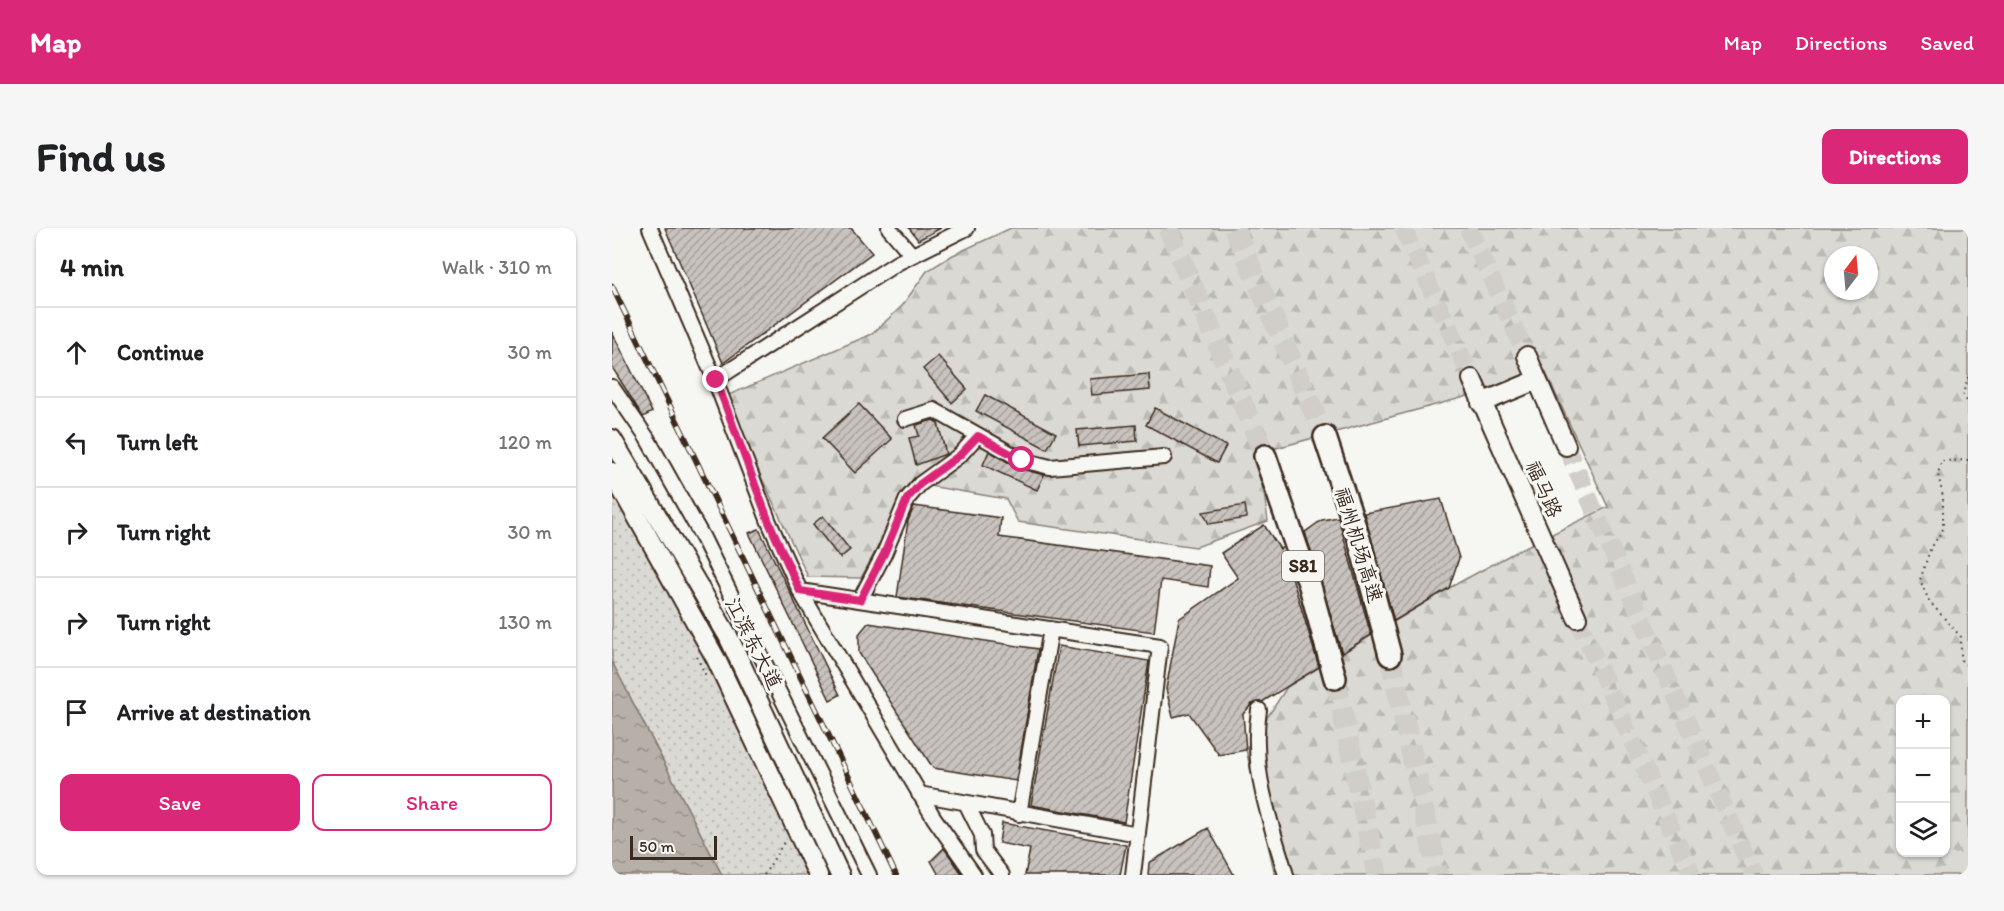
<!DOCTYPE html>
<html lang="en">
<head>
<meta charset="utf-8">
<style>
	body { margin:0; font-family:Itim,"LXGW WenKai TC",sans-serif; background:#f6f6f6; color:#202124 }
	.controls { position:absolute; right:18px; bottom:18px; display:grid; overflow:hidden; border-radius:12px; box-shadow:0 2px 4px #0004 }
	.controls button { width:54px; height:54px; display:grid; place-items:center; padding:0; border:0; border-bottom:2px solid #e0e0e0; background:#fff; color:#202124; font:30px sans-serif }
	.compass { position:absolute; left:1212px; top:18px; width:54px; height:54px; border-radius:50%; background:#fff; box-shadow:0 2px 4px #0004; rotate:16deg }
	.scale { position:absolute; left:18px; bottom:15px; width:87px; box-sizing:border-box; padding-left:6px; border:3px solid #3b2a1e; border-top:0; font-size:16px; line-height:21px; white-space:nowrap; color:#3b2a1e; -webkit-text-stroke:4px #f6f6f2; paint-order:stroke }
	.stop { position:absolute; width:18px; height:18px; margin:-14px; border:4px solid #db2777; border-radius:50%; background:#fff }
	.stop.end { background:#db2777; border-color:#fff; box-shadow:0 2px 6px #0008 }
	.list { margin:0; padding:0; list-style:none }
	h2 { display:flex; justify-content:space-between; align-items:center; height:78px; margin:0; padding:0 24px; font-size:26px }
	h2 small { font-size:20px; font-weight:400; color:#757577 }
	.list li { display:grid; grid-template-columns:39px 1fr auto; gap:18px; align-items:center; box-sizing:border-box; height:90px; padding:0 24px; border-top:2px solid #e0e0e0 }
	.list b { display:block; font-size:22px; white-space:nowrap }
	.list em { font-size:20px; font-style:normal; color:#757577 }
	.actions { display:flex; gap:12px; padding:18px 24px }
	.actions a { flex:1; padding:14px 0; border:2px solid #db2777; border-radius:12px; text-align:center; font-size:21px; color:#db2777 }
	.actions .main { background:#db2777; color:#fff }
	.icon { flex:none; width:33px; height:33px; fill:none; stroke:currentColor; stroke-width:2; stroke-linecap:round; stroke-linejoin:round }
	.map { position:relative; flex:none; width:1356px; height:647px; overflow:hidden; border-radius:12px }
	header { display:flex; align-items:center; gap:36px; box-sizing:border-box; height:84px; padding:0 30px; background:#db2777; color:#fff }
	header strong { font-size:28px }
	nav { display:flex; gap:33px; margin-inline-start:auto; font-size:21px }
	.intro { display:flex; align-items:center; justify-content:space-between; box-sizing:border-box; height:144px; padding:0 36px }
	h1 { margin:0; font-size:42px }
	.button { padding:15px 27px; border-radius:12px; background:#db2777; color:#fff; font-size:21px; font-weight:700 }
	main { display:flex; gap:36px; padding:0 36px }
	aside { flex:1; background:#fff; border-radius:12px; box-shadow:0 2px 4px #0004 }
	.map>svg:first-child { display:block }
</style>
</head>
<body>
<header>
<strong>Map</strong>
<nav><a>Map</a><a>Directions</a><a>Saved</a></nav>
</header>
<div class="intro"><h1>Find us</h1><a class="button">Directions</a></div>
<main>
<aside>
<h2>4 min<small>Walk · 310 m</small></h2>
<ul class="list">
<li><svg class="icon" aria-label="ahead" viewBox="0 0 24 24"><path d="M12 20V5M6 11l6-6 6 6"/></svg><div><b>Continue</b></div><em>30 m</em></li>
<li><svg class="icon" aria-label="left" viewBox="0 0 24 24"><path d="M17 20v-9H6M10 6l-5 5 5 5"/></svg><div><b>Turn left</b></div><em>120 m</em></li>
<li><svg class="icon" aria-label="right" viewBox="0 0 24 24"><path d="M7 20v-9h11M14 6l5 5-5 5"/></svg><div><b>Turn right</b></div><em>30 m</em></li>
<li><svg class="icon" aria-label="right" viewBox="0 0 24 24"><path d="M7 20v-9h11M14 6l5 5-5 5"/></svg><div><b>Turn right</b></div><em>130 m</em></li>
<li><svg class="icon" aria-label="arrive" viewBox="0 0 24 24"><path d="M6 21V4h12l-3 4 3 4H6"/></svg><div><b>Arrive at destination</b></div></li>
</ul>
<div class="actions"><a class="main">Save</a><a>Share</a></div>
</aside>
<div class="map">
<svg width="1356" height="647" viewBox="0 0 1356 647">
	<defs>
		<pattern id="grass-dots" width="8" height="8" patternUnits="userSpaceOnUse" patternTransform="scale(1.5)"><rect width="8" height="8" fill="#dad9d3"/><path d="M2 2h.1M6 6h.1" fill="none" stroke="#bcbab5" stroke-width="1.8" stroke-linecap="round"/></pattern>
		<pattern id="forest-firs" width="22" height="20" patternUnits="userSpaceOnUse" patternTransform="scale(1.5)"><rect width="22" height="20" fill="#dad9d3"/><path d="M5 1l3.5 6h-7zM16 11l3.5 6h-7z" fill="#bcbab5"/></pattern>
		<pattern id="water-ripples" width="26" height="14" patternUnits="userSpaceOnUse" patternTransform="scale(1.5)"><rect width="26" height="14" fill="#b6b0a9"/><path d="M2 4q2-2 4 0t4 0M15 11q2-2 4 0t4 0" fill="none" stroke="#958f89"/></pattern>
		<pattern id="building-hatch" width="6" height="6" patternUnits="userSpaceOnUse" patternTransform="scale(1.5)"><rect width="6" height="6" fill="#c8c3be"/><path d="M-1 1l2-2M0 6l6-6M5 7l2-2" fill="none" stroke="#a49f9a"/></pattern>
	</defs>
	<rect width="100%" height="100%" fill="#f6f6f2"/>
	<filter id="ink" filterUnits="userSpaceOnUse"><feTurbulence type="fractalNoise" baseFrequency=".0167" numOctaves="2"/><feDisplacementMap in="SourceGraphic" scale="12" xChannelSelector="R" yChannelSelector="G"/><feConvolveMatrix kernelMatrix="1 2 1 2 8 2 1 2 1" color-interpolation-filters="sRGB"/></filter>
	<g filter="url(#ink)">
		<path fill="url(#grass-dots)" stroke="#8a8278" stroke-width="1.5" d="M0 254 120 481 199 647H110L0 434Z"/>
		<path fill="url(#forest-firs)" stroke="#8a8278" stroke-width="1.5" fill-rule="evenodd" d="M399 0H1356V647H663L634 522 675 459 837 360 909 321 996 279 933 143 849 170 646 225 656 293 584 319 406 294 394 271 300 255 249 350 196 349 112 169 260 106 290 78 315 43 341 27ZM1221 27H1257V63H1221ZM1288 472H1334V624H1288Z"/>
		<path fill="url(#water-ripples)" stroke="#857a71" stroke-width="1.5" d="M0 434 110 647H0Z"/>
		<path fill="url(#building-hatch)" stroke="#3b2a1e" stroke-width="1.5" d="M53 0H239L260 25 111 135Z
			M297 0H329L306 12Z
			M0 104 40 184 31 189 0 139Z
			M326 128 355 161 340 175 311 141Z
			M537 146 538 162 480 167 478 151Z
			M373 167 444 205 435 221 364 183Z
			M247 176 280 211 243 245 210 210Z
			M543 180 614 218 605 235 534 197Z
			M321 192 326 195 334 226 304 237 297 210 307 208 304 197Z
			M524 197 525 213 467 218 465 202Z
			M377 223 406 240 432 247 425 262 371 237Z
			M829 271 847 330 837 360 782 393 752 285Z
			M633 277 635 290 597 296 591 284Z
			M302 278 389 290 387 309 598 338 596 359 549 352 542 404 285 369 296 293Z
			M211 288 238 322 228 330 201 296Z
			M726 289 759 407 730 425 693 304 710 292Z
			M652 297 668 321 671 319 707 439 650 474 640 476 631 486 634 522 607 527 577 485 561 489 554 461 567 391 626 350 609 325Z
			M147 301 228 467 218 472 137 305Z
			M256 395 426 421 404 553 321 540 247 425V406Z
			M447 418 537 433 512 594 419 577Z
			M390 595 514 617 508 647H413L418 621 387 615Z
			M596 600 622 647H536L537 635Z
			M332 620 351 647H327L319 633Z"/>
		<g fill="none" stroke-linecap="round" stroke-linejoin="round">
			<path stroke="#d1cdc8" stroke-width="18" stroke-dasharray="18 9" stroke-linecap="butt" d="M791 0 860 151
				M856 0 915 128
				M954 218 1142 647
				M965 390 1080 647"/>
			<path stroke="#d1cdc8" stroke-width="21" stroke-dasharray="21 10" stroke-linecap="butt" d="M556 0 653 228
				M622 0 713 209
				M778 427 826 647
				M723 450 765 647"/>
			<defs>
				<path id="minor" d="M38 0 103 152 157 294 188 363 322 590 362 647
					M277 0 300 27
					M103 152 285 35 355 0
					M0 159 35 210 91 310 257 647
					M293 191 322 182 410 232 438 239 552 229
					M188 363 548 418 521 647
					M248 372 272 326 295 271 308 256 348 227 365 208
					M647 482C638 540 658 592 674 647
					M307 566 526 606
					M354 575 370 607 371 622 390 647
					M407 586 439 401"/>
				<path id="major" d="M915 128 954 218
					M860 151 965 390
					M869 175 925 152
					M0 211 116 408 228 647
					M0 244 104 431 206 647"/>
				<path id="highway" d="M713 209 747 311 778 427
					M653 228 698 358 723 450"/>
			</defs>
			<use href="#minor" stroke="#3b2a1e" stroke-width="18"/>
			<use href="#major" stroke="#3b2a1e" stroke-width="22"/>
			<use href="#highway" stroke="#3b2a1e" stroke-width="26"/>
			<path stroke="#3b2a1e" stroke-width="2" stroke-dasharray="1.5 4.5" stroke-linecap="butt" d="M1356 149 1351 166 1356 175
				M1356 232 1329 233 1326 246 1331 269V301L1318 322 1308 352 1317 373 1349 409V432L1356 438
				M85 429 94 448
				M152 647 174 611"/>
			<use href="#minor" stroke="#f6f6f2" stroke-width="14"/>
			<use href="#major" stroke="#f6f6f2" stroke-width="18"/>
			<use href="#highway" stroke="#f6f6f2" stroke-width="21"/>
			<defs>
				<path id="rail" d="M0 58 284 647"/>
			</defs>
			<use href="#rail" stroke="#3b2a1e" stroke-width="6"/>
			<use href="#rail" stroke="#f6f6f2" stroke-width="4" stroke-dasharray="11" stroke-linecap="butt"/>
		</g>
	</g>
	<g fill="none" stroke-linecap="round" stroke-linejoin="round" filter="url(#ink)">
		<path stroke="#db2777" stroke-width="8" d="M104 152 157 294 188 363 248 372 272 326 295 271 308 256 348 227 366 208 410 232"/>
	</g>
	<g text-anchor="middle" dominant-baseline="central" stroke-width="6" stroke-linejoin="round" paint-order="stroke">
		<rect fill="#f6f6f2" stroke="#73675e" stroke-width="1.5" x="670" y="323" width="42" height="30" rx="4.5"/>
		<g font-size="18" font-weight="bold" fill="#3b2a1e">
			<text x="691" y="338">S81</text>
		</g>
		<g font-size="20" fill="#3b2a1e" stroke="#f6f6f2">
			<text transform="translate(932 261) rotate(66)">福马路</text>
			<text transform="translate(747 317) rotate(73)">福州机场高速</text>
			<text transform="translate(142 415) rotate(63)">江滨东大道</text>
		</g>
	</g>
</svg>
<div class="controls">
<button>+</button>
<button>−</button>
<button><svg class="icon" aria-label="layers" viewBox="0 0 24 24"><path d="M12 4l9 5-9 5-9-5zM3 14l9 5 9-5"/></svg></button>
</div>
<svg class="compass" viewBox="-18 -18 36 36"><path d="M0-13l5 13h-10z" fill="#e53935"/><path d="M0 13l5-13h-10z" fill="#757577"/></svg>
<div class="scale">50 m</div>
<div class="stop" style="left:410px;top:232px"></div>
<div class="stop end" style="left:104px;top:152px"></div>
</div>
</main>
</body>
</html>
